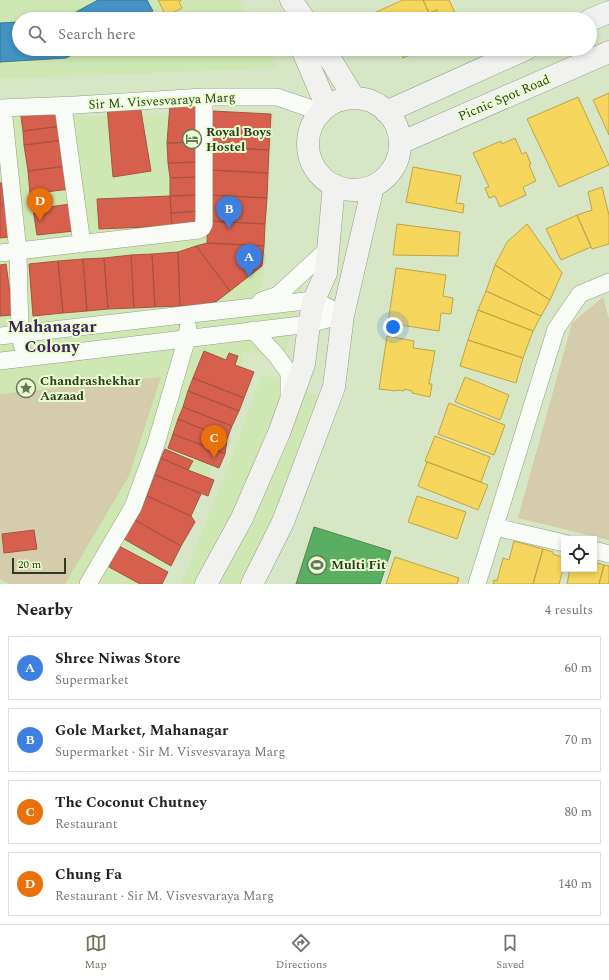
<!DOCTYPE html>
<html lang="en">
<head>
<meta charset="utf-8">
<style>
	body { margin:0; font-family:Spectral,serif; background:#f6f6f6; color:#222 }
	.controls { position:absolute; right:12px; bottom:12px; display:grid; overflow:hidden; border-radius:0px; box-shadow:0 2px 6px #0003 }
	.controls button { width:36px; height:36px; display:grid; place-items:center; padding:0; border:0; border-bottom:1px solid #e0e0e0; background:#fff; color:#222; font:20px sans-serif }
	.scale { position:absolute; left:12px; bottom:10px; width:54px; box-sizing:border-box; padding-left:4px; border:2px solid #303a23; border-top:0; font-size:11px; line-height:14px; white-space:nowrap; color:#303a23; -webkit-text-stroke:3px #e8fecf; paint-order:stroke }
	.you { position:absolute; left:393px; top:327px; width:14px; height:14px; margin:-10px; border:3px solid #fff; border-radius:50%; background:#1a73e8; box-shadow:0 0 0 6px #1a73e833 }
	.badge { display:grid; place-items:center; width:26px; height:26px; border-radius:50%; background:#6a765c; color:#fff; font-size:13px; font-weight:700 }
	.pin { position:absolute; translate:-50% -33px; filter:drop-shadow(0 1px 2px #0008) }
	.pin::after { content:''; position:absolute; top:21px; width:14px; height:12px; background:inherit; clip-path:polygon(0 0,100% 0,50% 100%) }
	.list { margin:0; padding:0; list-style:none }
	h2 { display:flex; justify-content:space-between; align-items:center; height:52px; margin:0; padding:0 16px; font-size:17px }
	h2 small { font-size:13px; font-weight:400; color:#767676 }
	.list li { display:grid; grid-template-columns:26px 1fr auto; gap:12px; align-items:center; box-sizing:border-box; height:64px; margin:0 8px 8px; padding:0 8px; border:1px solid #e0e0e0; border-radius:0px }
	.list b { display:block; font-size:15px; white-space:nowrap }
	.list p { margin:0; font-size:13px; white-space:nowrap; color:#767676 }
	.list em { font-size:13px; font-style:normal; color:#767676 }
	.icon { flex:none; width:22px; height:22px; fill:none; stroke:currentColor; stroke-width:2; stroke-linecap:round; stroke-linejoin:round }
	.map { position:relative; flex:none; width:609px; height:584px; overflow:hidden }
	.search { position:absolute; background:#fff; box-shadow:0 2px 6px #0003; left:12px; right:12px; top:12px; height:44px; display:flex; align-items:center; gap:10px; box-sizing:border-box; padding:0 14px; border-radius:22px; color:#767676; font-size:15px }
	.sheet { height:340px; background:#fff }
	nav { display:flex; justify-content:space-around; align-items:center; box-sizing:border-box; height:56px; border-top:1px solid #e0e0e0; background:#fff; font-size:11px; color:#767676 }
	nav a { display:grid; justify-items:center; gap:2px }
	nav .on { color:#6a765c }
	.map>svg:first-child { display:block }
</style>
</head>
<body>
<div class="map">
<svg width="609" height="584" viewBox="0 0 609 584">
	<rect width="100%" height="100%" fill="#d7e6c5"/>
	<path fill="#cfe7b3" d="M0 0H239L250 19H19V49H267L277 68 0 79Z
		M274 113 264 271 259 292 302 287 284 357 244 352 220 451 158 584H0V118Z
		M262 374 333 402 261 584H180L187 570 233 454Z"/>
	<path fill="#d5ccab" d="M603 297 609 319V540L518 518 572 323Z
		M161 377 129 476 65 584H9L0 579V394Z"/>
	<path fill="#f6d55c" stroke="#bba64b" d="M158 0H181L179 2 182 8 166 16Z
		M403 0H423L429 13 437 10 440 17 436 19H379L376 12Z
		M423 0H449L458 19H436L440 17 437 10 429 13Z
		M399 49H423L403 58Z
		M609 93V135L593 100Z
		M578 97 609 165 559 187 527 119Z
		M515 138 522 154 526 152 531 164 529 165 536 181 523 187 526 195 500 207 495 196 489 198 485 188 489 187 473 153 501 141 502 144Z
		M413 167 461 176 456 203 464 204 463 213 406 202Z
		M602 187 609 215V244L592 249 577 215 592 210 588 192Z
		M577 215 591 247 561 260 546 229Z
		M397 224 460 232 458 256 393 255Z
		M527 224 562 273 550 300 495 265 507 242Z
		M495 265 550 300 541 316 486 291Z
		M396 268 446 275 443 296 453 298 451 314 441 313 439 331 388 323Z
		M486 291 541 316 533 331 478 310Z
		M478 310 533 331 523 358 468 340Z
		M387 336 414 341 413 348 435 351 429 384H432L430 397 412 393V391L404 389V391L397 390 396 391 379 389Z
		M468 340 523 358 516 383 460 366Z
		M465 377 509 395 500 420 455 402Z
		M449 403 505 425 494 455 438 434Z
		M435 436 490 457 481 482 425 461Z
		M427 462 488 485 478 510 418 486Z
		M417 496 466 512 457 539 408 522Z
		M514 541 543 549 533 584H493L494 580 497 581 503 558 509 560Z
		M543 549 553 552V554L564 558V566L559 584H533Z
		M395 557 459 578 457 584H386Z
		M594 562 604 565 599 584H567L570 569H594Z
		M604 565 609 566V584H599Z"/>
	<path fill="#d6604d" stroke="#a45540" d="M170 104H198V142L167 143Z
		M140 105 151 171 113 177 107 106Z
		M60 108 62 126 23 131 20 110Z
		M212 111 271 114 269 150 211 147Z
		M62 126 64 140 24 145 23 131Z
		M64 140 67 166 28 171 24 145Z
		M198 142V162L168 163 167 143Z
		M211 147 269 150 268 173 210 170Z
		M198 162 199 177 170 178 168 163Z
		M67 166 70 189 30 194 28 171Z
		M210 170 268 173 267 198 209 195Z
		M199 177 200 195 170 196V178Z
		M0 183H2L4 204 0 205Z
		M200 195V211L171 213 170 196Z
		M209 195 267 198 265 224 208 221Z
		M170 196 172 226 99 229 97 199Z
		M71 204 74 231 37 235 33 209Z
		M5 205 9 237 0 238V206Z
		M200 211 201 224 172 226 171 213Z
		M208 221 265 224 264 246 207 243Z
		M207 243 264 246 262 266 230 291 196 246Z
		M196 246 230 291 217 301 205 305 180 306 178 252Z
		M178 252 180 306 155 307 152 254Z
		M152 254 155 307 134 308 131 255Z
		M131 255 134 308 108 309 104 258Z
		M104 258 108 309 87 311 83 259Z
		M83 259 87 311 63 313 58 261Z
		M58 261 63 313 33 316 29 264Z
		M6 264 13 315 0 316V265Z
		M204 351 226 360 229 353 238 356 235 365 254 372 244 398 193 378Z
		M193 378 244 398 239 411 188 391Z
		M188 391 239 411 232 426 183 407Z
		M183 407 232 426 227 439 178 419Z
		M178 419 227 439 225 454 173 434Z
		M173 434 225 454 219 468 168 448Z
		M165 449 193 461 188 470 161 458Z
		M161 458 188 470 214 480 208 496 155 475Z
		M155 475 201 494 191 516 147 496Z
		M147 496 191 516 195 522 181 546 135 520Z
		M135 520 181 546 171 566 124 539Z
		M34 530 37 549 4 553 2 534Z
		M119 546 168 572 162 584H140L109 567Z"/>
	<path fill="#4393c3" stroke="#3d7893" d="M98 0H147L153 11 139 19H63Z
		M19 22V49H83L66 58 0 62V23Z"/>
	<path fill="#5aae61" stroke="#4d8b4e" d="M314 527 391 551 380 584H296Z"/>
	<g fill="none" stroke-linecap="round" stroke-linejoin="round">
		<defs>
			<path id="street" d="M63 106 82 244
				M0 108 75 105 204 97H277L321 112
				M3 108 18 252 20 333 22 345
				M0 253 199 230 202 228 204 224V97
				M261 301 278 295 328 249
				M253 330 276 355 289 373V395
				M0 336 314 300 343 315
				M0 361 309 324 343 315
				M495 527 564 543
				M594 550 609 554
				M88 584 133 507 156 444 187 338 188 328
				M477 584 556 329 580 294 609 282"/>
			<path id="secondary" d="M291 0 304 19
				M590 20 609 12
				M302 49 327 107
				M324 49 354 98
				M308 144a46 46 0 1 1 92 0a46 46 0 1 1-92 0Z
				M386 112 526 49
				M400 143 609 52
				M206 584 242 518 279 433 304 364 309 324 314 300 326 273 334 185
				M252 584 283 522 334 387 343 315 373 186"/>
		</defs>
		<use href="#street" stroke="#939e85" stroke-width="18"/>
		<use href="#secondary" stroke="#939e85" stroke-width="23"/>
		<use href="#street" stroke="#f9fbf6" stroke-width="17"/>
		<use href="#secondary" stroke="#f1f2f0" stroke-width="22"/>
	</g>
	<defs>
		<symbol id="hotel-ring" viewBox="-11 -11 22 22"><circle r="9.5" fill="#e8fecf" stroke="#6a765c" stroke-width="1.5"/><path d="M-6-4.5h1.5V1H6V5H4.5V3h-9V5H-6ZM-4 0a1.8 1.8 0 1 1 3.6 0ZM.5 0V-2.5h3Q6-2.5 6 0Z" fill="#6a765c"/></symbol>
		<symbol id="sight-ring" viewBox="-11 -11 22 22"><circle r="9.5" fill="#e8fecf" stroke="#6a765c" stroke-width="1.5"/><path d="M0-6L1.8-2.2L6-1.7L2.9 1.2L3.7 5.4L0 3.3L-3.7 5.4L-2.9 1.2L-6-1.7L-1.8-2.2Z" fill="#6a765c"/></symbol>
		<symbol id="stadium-ring" viewBox="-11 -11 22 22"><circle r="9.5" fill="#e8fecf" stroke="#6a765c" stroke-width="1.5"/><path d="M0-5a6.5 5 0 1 0 0 10a6.5 5 0 1 0 0-10ZM-3.5-1.8h7v3.6h-7Z" fill="#6a765c"/></symbol>
	</defs>
	<g fill-rule="evenodd">
		<use href="#hotel-ring" x="181" y="128" width="22" height="22"/>
		<use href="#sight-ring" x="15" y="377" width="22" height="22"/>
		<use href="#stadium-ring" x="306" y="554" width="22" height="22"/>
	</g>
	<g text-anchor="middle" dominant-baseline="central" stroke-width="4" stroke-linejoin="round" paint-order="stroke">
		<g font-size="13" fill="#303a23" stroke="#e8fecf">
			<text transform="translate(504 98) rotate(-23)">Picnic Spot Road</text>
			<text transform="translate(162 101) rotate(-3)">Sir M. Visvesvaraya Marg</text>
		</g>
		<g font-size="13" font-weight="bold" fill="#303a23" stroke="#e8fecf" text-anchor="start">
			<text x="206" y="132">Royal Boys<tspan x="206" dy="15">Hostel</tspan></text>
			<text x="40" y="381">Chandrashekhar<tspan x="40" dy="15">Aazaad</tspan></text>
			<text x="331" y="565">Multi Fit</text>
		</g>
		<g font-size="17" font-weight="bold" fill="#42225b" stroke="#e8fecf">
			<text x="52" y="327">Mahanagar<tspan x="52" dy="20">Colony</tspan></text>
		</g>
	</g>
</svg>
<div class="controls">
<button><svg class="icon" aria-label="locate" viewBox="0 0 24 24"><circle cx="12" cy="12" r="6"/><path d="M12 2v4M12 18v4M2 12h4M18 12h4"/></svg></button>
</div>
<div class="scale">20 m</div>
<div class="you"></div>
<div class="pin badge" style="left:249px;top:277px;background:#3f7fe0">A</div>
<div class="pin badge" style="left:229px;top:229px;background:#3f7fe0">B</div>
<div class="pin badge" style="left:214px;top:458px;background:#e8710a">C</div>
<div class="pin badge" style="left:40px;top:221px;background:#e8710a">D</div>
<div class="search"><svg class="icon" aria-label="search" viewBox="0 0 24 24"><circle cx="10" cy="10" r="6"/><path d="M15 15l6 6"/></svg>Search here</div>
</div>
<section class="sheet">
<h2>Nearby<small>4 results</small></h2>
<ul class="list">
<li><span class="badge" style="background:#3f7fe0">A</span><div><b>Shree Niwas Store</b><p>Supermarket</p></div><em>60 m</em></li>
<li><span class="badge" style="background:#3f7fe0">B</span><div><b>Gole Market, Mahanagar</b><p>Supermarket · Sir M. Visvesvaraya Marg</p></div><em>70 m</em></li>
<li><span class="badge" style="background:#e8710a">C</span><div><b>The Coconut Chutney</b><p>Restaurant</p></div><em>80 m</em></li>
<li><span class="badge" style="background:#e8710a">D</span><div><b>Chung Fa</b><p>Restaurant · Sir M. Visvesvaraya Marg</p></div><em>140 m</em></li>
</ul>
</section>
<nav>
<a class="on"><svg class="icon" aria-label="map" viewBox="0 0 24 24"><path d="M3 6l6-2 6 2 6-2v14l-6 2-6-2-6 2zM9 4v14M15 6v14"/></svg>Map</a>
<a><svg class="icon" aria-label="directions" viewBox="0 0 24 24"><path d="M12 3l9 9-9 9-9-9zM9 14v-3h6M13 9l2 2-2 2"/></svg>Directions</a>
<a><svg class="icon" aria-label="saved" viewBox="0 0 24 24"><path d="M7 4h10v16l-5-4-5 4z"/></svg>Saved</a>
</nav>
</body>
</html>
